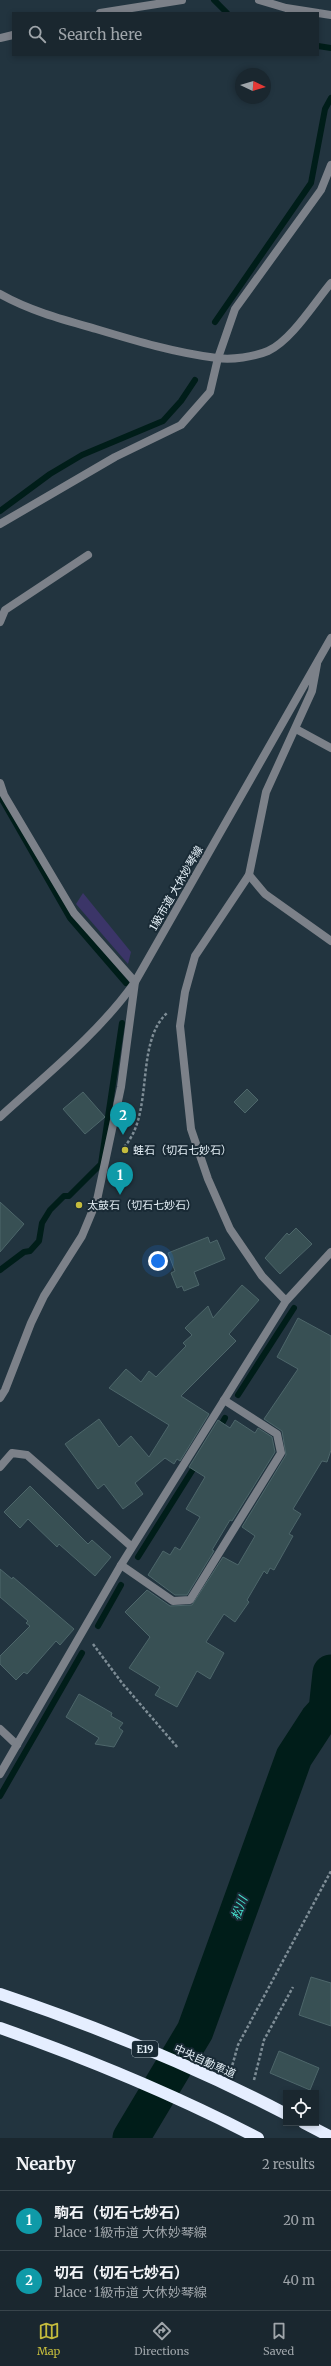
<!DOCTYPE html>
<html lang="en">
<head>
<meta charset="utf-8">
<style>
	body { margin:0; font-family:Merriweather,"Noto Sans JP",serif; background:#27333b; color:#f1f3f6 }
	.controls { position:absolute; right:12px; bottom:12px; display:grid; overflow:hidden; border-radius:0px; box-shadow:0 2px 6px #0003 }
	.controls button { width:36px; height:36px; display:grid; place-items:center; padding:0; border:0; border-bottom:1px solid #38444b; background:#1a272f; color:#f1f3f6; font:20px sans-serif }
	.compass { position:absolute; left:235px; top:68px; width:36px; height:36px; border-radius:50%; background:#1a272f; box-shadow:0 2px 6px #0003; rotate:94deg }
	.you { position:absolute; left:158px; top:1261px; width:14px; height:14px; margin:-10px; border:3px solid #fff; border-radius:50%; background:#1a73e8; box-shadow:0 0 0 6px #1a73e833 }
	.badge { display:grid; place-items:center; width:26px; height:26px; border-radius:50%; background:#c5bc3d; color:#fff; font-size:13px; font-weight:700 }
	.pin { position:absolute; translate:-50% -33px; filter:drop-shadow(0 1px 2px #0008) }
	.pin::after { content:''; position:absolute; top:21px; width:14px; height:12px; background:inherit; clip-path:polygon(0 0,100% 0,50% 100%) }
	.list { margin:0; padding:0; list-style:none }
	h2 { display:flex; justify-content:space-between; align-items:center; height:52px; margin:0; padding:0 16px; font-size:17px }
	h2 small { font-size:13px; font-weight:400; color:#9fa5aa }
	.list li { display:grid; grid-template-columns:26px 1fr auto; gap:12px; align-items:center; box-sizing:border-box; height:60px; padding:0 16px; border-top:1px solid #38444b }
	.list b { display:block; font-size:15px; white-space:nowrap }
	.list p { margin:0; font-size:13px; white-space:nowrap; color:#9fa5aa }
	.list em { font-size:13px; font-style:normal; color:#9fa5aa }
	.icon { flex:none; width:22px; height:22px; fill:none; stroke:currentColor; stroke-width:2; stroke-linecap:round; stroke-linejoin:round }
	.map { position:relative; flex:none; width:331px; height:2138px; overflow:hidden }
	.search { position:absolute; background:#1a272f; box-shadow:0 2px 6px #0003; left:12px; right:12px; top:12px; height:44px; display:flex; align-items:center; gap:10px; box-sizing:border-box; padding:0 14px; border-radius:0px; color:#9fa5aa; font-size:15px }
	.sheet { height:172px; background:#1a272f }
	nav { display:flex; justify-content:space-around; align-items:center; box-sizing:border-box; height:56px; border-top:1px solid #38444b; background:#1a272f; font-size:11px; color:#9fa5aa }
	nav a { display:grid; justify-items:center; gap:2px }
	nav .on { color:#c5bc3d }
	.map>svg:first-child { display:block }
</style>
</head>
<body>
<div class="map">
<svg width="331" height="2138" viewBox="0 0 331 2138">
	<rect width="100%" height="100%" fill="#22343f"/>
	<path fill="#3b3568" d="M83 893 131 952 128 964 76 904Z"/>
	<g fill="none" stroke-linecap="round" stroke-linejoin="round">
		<path stroke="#001d19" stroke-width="6" d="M214 0 227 13
			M318 46 331 48
			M215 322 311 183 325 109 331 98
			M0 511 50 474 82 455 163 421 181 401 195 380
			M0 796 70 918 126 983
			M0 1270 24 1252 30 1251 39 1241 42 1223 50 1210 64 1196H69L101 1164 122 1023
			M238 1395 294 1308
			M219 1429 225 1418
			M138 1557 197 1463
			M98 1626 121 1585
			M327 1710 331 1704
			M0 1796 82 1653"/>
		<path stroke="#001d19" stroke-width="37" d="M131 2138 195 2031 294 1757 318 1720 327 1710 331 1673"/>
	</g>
	<path fill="#385054" stroke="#4d666a" d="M247 1089 258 1100 245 1113 234 1102Z
		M83 1092 105 1117 85 1134 63 1109Z
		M0 1202 24 1224 0 1252Z
		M296 1228 312 1244 280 1274 265 1258 287 1233 289 1235Z
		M208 1237 210 1243 217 1240 225 1259 194 1272 199 1285 184 1291 182 1286 177 1288 171 1273 175 1271 168 1253Z
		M242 1285 259 1300 229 1334 236 1341 181 1396 209 1414 180 1461 177 1459 174 1464 165 1458 135 1483 143 1494 123 1509 104 1484 98 1489 65 1444 99 1419 119 1447 131 1436 149 1457 169 1425 109 1388 126 1369 141 1382 149 1371 156 1377 186 1346 183 1343 192 1335 185 1328 208 1306 213 1318Z
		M298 1318 331 1336V1450L327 1462 322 1461 293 1509 301 1514 289 1534 293 1536 274 1570 270 1568 267 1574 264 1571 247 1600 249 1602 235 1622 224 1614 206 1642 224 1653 210 1679 197 1671 177 1707 155 1695 160 1687 129 1668 150 1637 125 1612 147 1590 170 1606 192 1605 223 1557 238 1565 255 1536 242 1527 286 1455 282 1431 264 1419 298 1369 277 1357Z
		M218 1420 230 1428 235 1420 255 1433 258 1428 272 1437 275 1452 232 1521 230 1520 212 1550 214 1551 187 1595H175L148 1575 163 1551 170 1555 175 1547 180 1550 200 1517 186 1509 205 1477 189 1467Z
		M30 1486 88 1544 92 1540 111 1557 95 1576 59 1544 57 1547 28 1519 20 1528 4 1512Z
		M0 1569 12 1579 13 1577 74 1629 60 1645 56 1641 27 1674 24 1672 16 1680 0 1664V1656L30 1626 26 1623 28 1621 0 1597Z
		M79 1694 112 1713 111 1716 123 1723 119 1728 123 1731 114 1747 95 1744 99 1738 66 1717Z
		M311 1977 331 1983V2026L299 2015Z
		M279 2051 319 2068 310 2090 270 2073Z"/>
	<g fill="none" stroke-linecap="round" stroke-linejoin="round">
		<path stroke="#7e8d96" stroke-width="2.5" stroke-dasharray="3 2" stroke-linecap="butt" d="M124 1147C155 1113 134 1044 167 1013
			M93 1644 122 1683 178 1748
			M231 2070 238 2045 331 1871
			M254 2080 264 2040 293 1987"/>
		<path stroke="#7c8189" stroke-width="8" d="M0 622 5 610 88 555
			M296 729 331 748
			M249 875 265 894 331 941
			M0 1398 5 1390 31 1323 44 1296 82 1236 97 1200 121 1087 135 982
			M121 1565 173 1601 190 1600 281 1453 277 1434 224 1400
			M0 1729 17 1745"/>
		<path stroke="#7c8189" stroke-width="8" d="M259 0 286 8 318 13
			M100 13 182 0
			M318 13 331 15
			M0 38 13 35
			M0 524 115 457 181 425 210 392 218 358 235 309 321 190 331 165
			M0 783 4 795 74 913 135 982
			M0 1117C46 1075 99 1033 135 982L331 638
			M286 1301 262 1276 230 1229 208 1179 191 1129 180 1026 185 992 195 956 249 875 266 792 312 691 317 664
			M0 1467 12 1453 27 1455 132 1547
			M0 1774 121 1565 286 1301 331 1252"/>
		<path stroke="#7c8189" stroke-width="8" d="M0 294C30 311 64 320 96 329 136 341 176 353 217 358 232 360 254 357 268 351 291 341 315 302 331 283"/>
		<path stroke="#e5eeff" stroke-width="12" d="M304 2123 331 2137"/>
		<path stroke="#e5eeff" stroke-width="12" d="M0 1994C98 2027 194 2066 286 2114
			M0 2028C88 2059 175 2095 258 2138"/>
	</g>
	<g fill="#c5bc3d" stroke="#192a35" stroke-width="1.5">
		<circle cx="125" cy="1150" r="4"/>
		<circle cx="79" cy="1205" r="4"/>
	</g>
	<g text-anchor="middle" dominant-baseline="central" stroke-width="4" stroke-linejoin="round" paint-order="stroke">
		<rect fill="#192a35" stroke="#a8b5be" stroke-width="1" x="132" y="2041" width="26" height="16" rx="3"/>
		<g font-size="10" font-weight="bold" fill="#e6f1f8">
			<text x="145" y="2049">E19</text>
		</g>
		<g font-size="11" fill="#e6f1f8" stroke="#192a35">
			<text transform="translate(176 888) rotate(-60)">1級市道 大休妙琴線</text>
			<text transform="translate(205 2061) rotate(24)">中央自動車道</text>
		</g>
		<g font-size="11" fill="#e6f1f8" stroke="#192a35" text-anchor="start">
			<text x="133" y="1150">蛙石（切石七妙石）</text>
			<text x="87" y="1205">太鼓石（切石七妙石）</text>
		</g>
		<g font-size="12" font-style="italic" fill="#46e2cf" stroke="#192a35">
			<text transform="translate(239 1908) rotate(-70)">松川</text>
		</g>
	</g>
</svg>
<div class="controls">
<button><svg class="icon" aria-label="locate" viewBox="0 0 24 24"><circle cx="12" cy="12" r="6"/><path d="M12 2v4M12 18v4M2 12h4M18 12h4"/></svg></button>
</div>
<svg class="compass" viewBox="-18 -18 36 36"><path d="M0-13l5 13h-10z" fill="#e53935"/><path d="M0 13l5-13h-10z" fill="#9fa5aa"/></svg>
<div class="you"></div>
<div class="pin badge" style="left:120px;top:1195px;background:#0f9aa8">1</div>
<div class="pin badge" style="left:123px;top:1135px;background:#0f9aa8">2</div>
<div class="search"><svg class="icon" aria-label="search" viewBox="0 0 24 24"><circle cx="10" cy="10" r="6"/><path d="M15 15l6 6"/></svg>Search here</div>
</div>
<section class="sheet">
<h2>Nearby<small>2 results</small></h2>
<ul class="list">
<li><span class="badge" style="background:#0f9aa8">1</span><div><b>駒石（切石七妙石）</b><p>Place · 1級市道 大休妙琴線</p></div><em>20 m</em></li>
<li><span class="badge" style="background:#0f9aa8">2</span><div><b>切石（切石七妙石）</b><p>Place · 1級市道 大休妙琴線</p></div><em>40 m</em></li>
</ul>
</section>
<nav>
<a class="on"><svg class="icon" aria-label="map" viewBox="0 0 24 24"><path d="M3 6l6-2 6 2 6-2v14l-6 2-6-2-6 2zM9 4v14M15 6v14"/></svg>Map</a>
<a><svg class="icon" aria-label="directions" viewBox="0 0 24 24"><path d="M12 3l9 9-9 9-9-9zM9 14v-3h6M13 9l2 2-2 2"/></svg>Directions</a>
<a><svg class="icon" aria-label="saved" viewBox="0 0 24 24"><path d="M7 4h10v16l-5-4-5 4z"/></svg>Saved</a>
</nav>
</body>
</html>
